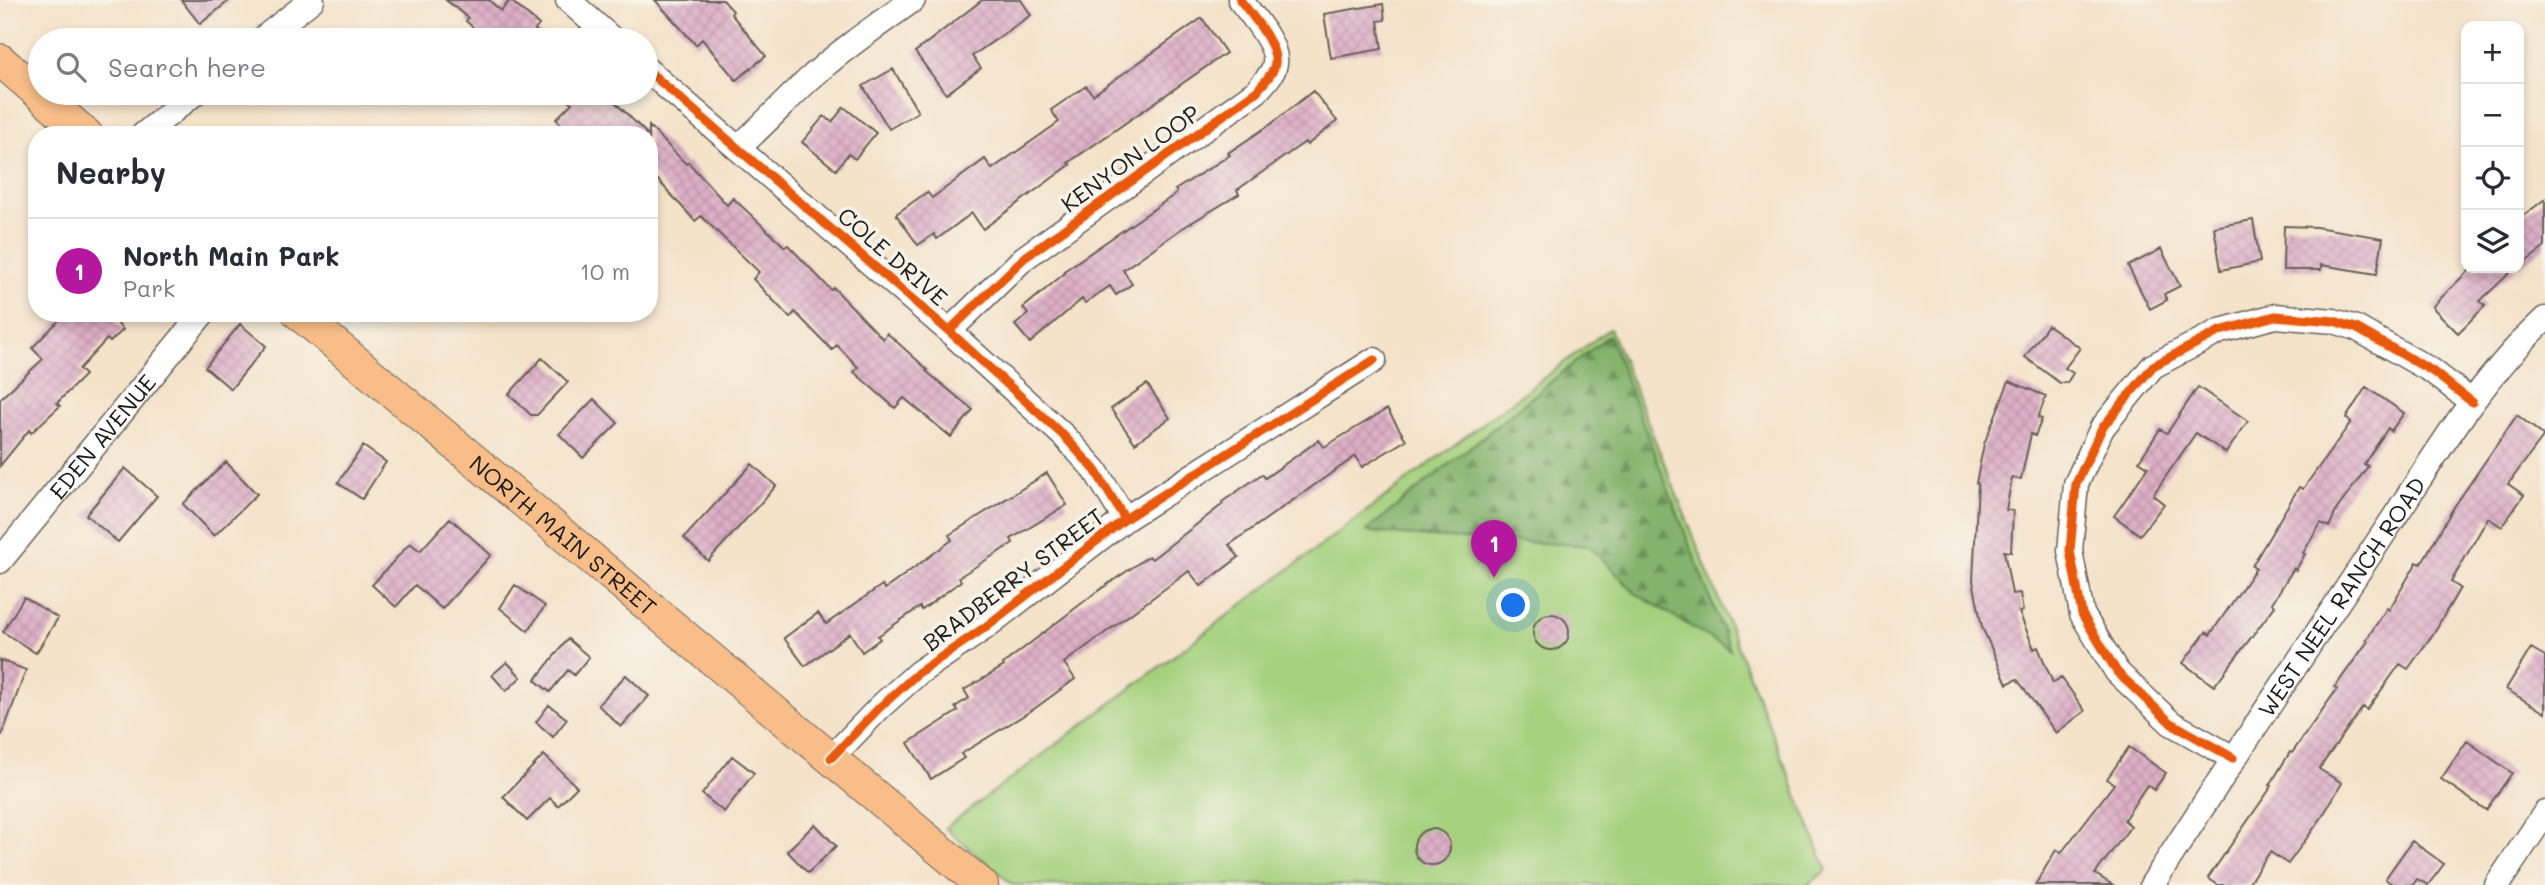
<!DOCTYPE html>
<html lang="en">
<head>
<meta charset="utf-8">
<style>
	body { margin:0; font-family:Mali,sans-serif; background:#f2f2f3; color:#2b2b33 }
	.controls { position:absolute; right:21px; top:21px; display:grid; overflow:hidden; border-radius:14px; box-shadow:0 4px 10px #0003 }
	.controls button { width:63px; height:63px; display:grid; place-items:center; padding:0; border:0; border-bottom:2px solid #e1e1e2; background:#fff; color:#2b2b33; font:35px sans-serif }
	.you { position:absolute; left:1514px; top:606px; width:24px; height:24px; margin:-18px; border:5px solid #fff; border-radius:50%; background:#1a73e8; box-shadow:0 0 0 10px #1a73e833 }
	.badge { display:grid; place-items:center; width:46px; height:46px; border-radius:50%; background:#b5179e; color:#fff; font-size:23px; font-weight:700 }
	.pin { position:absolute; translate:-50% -58px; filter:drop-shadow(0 2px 4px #0008) }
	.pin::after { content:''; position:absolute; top:37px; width:24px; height:21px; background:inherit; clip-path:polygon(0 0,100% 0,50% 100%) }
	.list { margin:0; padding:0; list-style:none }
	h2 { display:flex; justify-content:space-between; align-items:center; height:91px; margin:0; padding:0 28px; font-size:30px }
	h2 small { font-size:23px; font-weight:400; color:#7c7c81 }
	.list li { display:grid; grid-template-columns:46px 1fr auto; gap:21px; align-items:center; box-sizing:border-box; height:105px; padding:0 28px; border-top:2px solid #e1e1e2 }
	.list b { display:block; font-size:26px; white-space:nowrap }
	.list p { margin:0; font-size:23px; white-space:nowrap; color:#7c7c81 }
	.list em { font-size:23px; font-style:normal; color:#7c7c81 }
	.icon { flex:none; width:38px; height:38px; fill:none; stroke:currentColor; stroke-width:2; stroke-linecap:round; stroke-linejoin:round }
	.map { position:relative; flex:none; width:2545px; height:885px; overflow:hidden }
	.search { position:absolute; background:#fff; box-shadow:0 4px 10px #0003; left:28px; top:28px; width:630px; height:77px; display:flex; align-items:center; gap:18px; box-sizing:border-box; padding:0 24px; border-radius:38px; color:#7c7c81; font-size:26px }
	.panel { position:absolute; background:#fff; box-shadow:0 4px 10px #0003; left:28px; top:126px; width:630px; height:196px; border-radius:28px }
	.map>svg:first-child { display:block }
</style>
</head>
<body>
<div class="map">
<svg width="2545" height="885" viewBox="0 0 2545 885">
	<defs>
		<pattern id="forest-firs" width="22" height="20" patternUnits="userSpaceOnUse" patternTransform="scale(1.75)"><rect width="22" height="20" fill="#84b36d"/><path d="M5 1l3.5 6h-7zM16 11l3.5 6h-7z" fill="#6b9159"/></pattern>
		<pattern id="building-cross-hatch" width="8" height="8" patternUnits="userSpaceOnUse" patternTransform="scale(1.75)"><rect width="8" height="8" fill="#ddafc7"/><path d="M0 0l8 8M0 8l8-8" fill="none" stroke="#bd96aa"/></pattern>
	</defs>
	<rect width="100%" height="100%" fill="#f7f3e8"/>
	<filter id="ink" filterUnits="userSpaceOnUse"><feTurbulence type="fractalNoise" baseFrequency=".0143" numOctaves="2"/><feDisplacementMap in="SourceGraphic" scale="14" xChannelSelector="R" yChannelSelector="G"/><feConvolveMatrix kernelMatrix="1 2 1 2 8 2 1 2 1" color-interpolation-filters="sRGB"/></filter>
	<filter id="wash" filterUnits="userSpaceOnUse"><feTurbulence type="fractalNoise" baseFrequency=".00686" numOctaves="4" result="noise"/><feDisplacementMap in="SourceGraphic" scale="28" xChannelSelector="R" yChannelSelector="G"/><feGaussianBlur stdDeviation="1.57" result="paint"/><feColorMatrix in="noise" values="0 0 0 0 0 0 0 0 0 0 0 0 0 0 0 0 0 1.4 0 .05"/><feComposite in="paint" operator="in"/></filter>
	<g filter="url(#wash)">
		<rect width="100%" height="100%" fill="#f4e2c9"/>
		<path fill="#a5d17e" stroke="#60764d" stroke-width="2" d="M1610 328 1827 870 1808 885H1013L945 828Z"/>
		<path fill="url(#forest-firs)" stroke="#506844" stroke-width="2" d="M1609 335 1730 650 1635 593 1590 546C1515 540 1441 541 1366 531Z"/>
		<g id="blocks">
			<path fill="url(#building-cross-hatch)" d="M181 0H230L200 24Z
				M446 0H489L501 11 510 0 539 25 535 30 548 40H488L466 21 468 18Z
				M655 0H723L733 11 731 14 766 56 736 80 702 39 696 45Z
				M982 0H1021L1031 15 972 56 981 68 946 94 915 52Z
				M1383 4 1385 20 1378 21 1382 49 1331 58 1324 14Z
				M1202 18 1226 53 1068 163 1070 165 983 229 972 213 937 239 934 234 918 245 896 214 927 192 932 198 985 159 992 169 1059 122 1051 110 1086 86 1093 95Z
				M893 69 918 112 889 129 863 86Z
				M1313 91 1337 121 1307 145 1305 142 1237 190 1239 194 1181 229 1123 270 1132 284 1116 295 1110 286 1085 303 1082 299 1030 343 1015 325 1028 314 1023 308 1065 273 1064 271 1177 193 1175 190 1230 155 1228 153 1271 124Z
				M560 93H606L648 135H586L578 126 571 134 556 119 572 103Z
				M844 107 876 133 855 159 848 154 836 170 802 142 824 116 832 122Z
				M649 126 686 164 688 162 727 205 733 198 785 247 788 245 831 290 834 288 883 339 887 333 928 370 926 371 973 410 951 437 904 398 895 408 854 372 858 367 837 345 832 350 795 312 790 318 753 279 759 272 701 216 695 221 649 170Z
				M2545 199V247L2519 267V219Z
				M2253 220 2260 262 2221 270 2214 227Z
				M2284 226 2316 227 2383 238 2377 274 2321 265V270H2283Z
				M2161 249 2180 286 2164 294 2167 300 2150 309 2128 266Z
				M2471 268H2515L2480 301 2485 306 2458 333 2432 307Z
				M66 313H123L115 321 123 330 110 342 107 339 79 369 85 375 57 403 60 406 31 433 29 430 0 466V399L43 359 32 348Z
				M240 324 266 346 231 389 205 367Z
				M2048 325 2080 348 2065 368 2073 373 2067 383H2060L2025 357Z
				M542 358 568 382 537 415H531L509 394Z
				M2009 381 2046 396 2038 418 2042 419 2035 436 2031 434 2021 479 2012 478 2006 510 2013 511 2011 552 2004 551 2012 594 2020 593 2023 611 2019 612 2034 649 2038 647 2053 683 2061 677 2085 711 2056 733 2017 679 2007 684 1982 627 1973 580 1978 483H1976L1984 444Z
				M1147 384 1170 418 1135 443 1111 409Z
				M2198 387 2248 421 2226 453 2196 433 2153 495 2164 504 2140 535 2114 516 2148 467 2139 461 2160 429 2167 433Z
				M2366 387 2404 413 2391 431 2388 428 2364 464 2368 466 2337 509 2329 527 2321 523 2303 553 2305 554 2296 570 2294 568 2272 603 2275 606 2214 686 2183 663 2206 632 2210 635 2256 568 2252 566 2299 487 2303 489 2351 422 2346 418Z
				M594 399 618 423 583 458 559 434Z
				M1387 409 1406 440 1362 467 1356 456 1229 545 1239 557 1201 586 1189 571 1064 663 1075 679 1034 709 961 754 964 758 931 779 908 743 958 711 955 707 969 698 964 690 1004 666 1003 664 1095 593 1149 556 1152 559 1223 504 1222 502 1262 474 1265 478 1319 440 1324 447Z
				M2517 415 2544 436 2508 484 2524 495 2502 527 2488 518 2451 582 2460 588 2433 634 2408 669 2400 664 2367 710 2363 707 2319 769 2342 783 2322 817 2288 864 2270 852 2247 885H2218L2208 878 2272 786 2270 785 2290 752 2292 753 2337 689 2335 687 2368 641 2366 640 2387 608 2389 610 2417 562 2421 564 2454 507Z
				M363 446 386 462 362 499 338 483Z
				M226 462 257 494 214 536 183 504Z
				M752 464 776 486 708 561 684 538Z
				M125 468 157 496 118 542 86 515Z
				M1047 473 1067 505 1011 539 1013 543 959 577 961 581 922 610 920 607 878 636 880 639 862 652 850 633 805 666 784 638 818 613 826 624 882 585 885 589 952 540 949 535Z
				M450 518 491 555 442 609 415 585 396 607 372 585 410 543 420 551Z
				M515 585 545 606 528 631 500 608Z
				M24 597 58 618 36 653 3 632Z
				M1533 632a18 18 0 1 1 36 0a18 18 0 1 1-36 0Z
				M568 639 589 657 574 675 568 670 550 692 535 680Z
				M2531 648 2545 656V713L2506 689Z
				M0 660 26 670 2 735H0Z
				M507 662 521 677 506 691 492 675Z
				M626 675 649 696 621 727 598 705Z
				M549 705 567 719 553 737 536 722Z
				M2467 741 2512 773 2486 810 2441 779Z
				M2129 747 2166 773 2154 790 2147 785 2124 820 2131 826 2095 874 2113 885H2035L2056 850 2061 853 2114 784 2107 779Z
				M544 755 577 787 558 806 550 798 527 821 503 797Z
				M732 756 754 773 724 812 702 794Z
				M815 824 836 846 808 873 787 851Z
				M1414 847a18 18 0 1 1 36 0a18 18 0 1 1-36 0Z
				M2412 841 2444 864 2428 885 2417 879 2413 885H2394L2385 879Z"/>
		</g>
	</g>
	<g filter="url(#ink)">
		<use href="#blocks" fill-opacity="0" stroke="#686159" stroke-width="2"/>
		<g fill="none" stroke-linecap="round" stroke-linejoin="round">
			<defs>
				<g id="minor">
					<path d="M568 0 613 40"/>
					<path d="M261 40 312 0"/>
					<path d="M646 69 949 331 1065 437 1095 470 1125 519"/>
					<path d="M143 135 195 93"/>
					<path d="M739 147C762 126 783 104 805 83 838 52 876 26 913 0"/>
					<path d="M949 331 1024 258 1257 91C1263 83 1274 74 1275 63 1278 45 1251 14 1240 0"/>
					<path id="s1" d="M0 561 203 313"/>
					<path d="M831 758 880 707 918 673 984 628 1125 519 1374 360"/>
					<path d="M2233 758 2171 723 2117 672 2082 614 2070 551 2076 484 2102 428 2153 366 2220 331 2275 316 2334 321 2356 328 2432 371 2472 402"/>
					<path id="s2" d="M2152 885C2226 769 2303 654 2380 539 2431 463 2477 382 2545 319"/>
					<path d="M2497 885 2545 813"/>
				</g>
				<g id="major">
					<path d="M0 60 87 135"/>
					<path id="s3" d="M298 313 982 885"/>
				</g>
			</defs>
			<use href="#minor" stroke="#686159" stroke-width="27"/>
			<use href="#major" stroke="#686159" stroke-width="34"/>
			<use href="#minor" stroke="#fff" stroke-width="24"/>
			<use href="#major" stroke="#f8bd88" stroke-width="32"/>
			<defs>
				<path id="cycleway" d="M646 69 949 331 1065 437 1095 470 1125 519
					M949 331 1024 258 1257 91C1263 83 1274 74 1275 63 1278 45 1251 14 1240 0
					M831 758 880 707 918 673 984 628 1125 519 1374 360
					M2233 758 2171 723 2117 672 2082 614 2070 551 2076 484 2102 428 2153 366 2220 331 2275 316 2334 321 2356 328 2432 371 2472 402"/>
			</defs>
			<use href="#cycleway" stroke="#f7f3e8" stroke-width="13"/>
			<use href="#cycleway" stroke="#e8590c" stroke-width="9"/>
		</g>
	</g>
	<g text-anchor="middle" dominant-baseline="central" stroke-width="7" stroke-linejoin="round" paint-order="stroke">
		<g font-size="23" fill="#1c1c1c" stroke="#f7f3e8">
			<text transform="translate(1130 158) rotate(-36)">KENYON LOOP</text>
			<text transform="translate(893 256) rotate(41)">COLE DRIVE</text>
			<text stroke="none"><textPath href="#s1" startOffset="161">EDEN AVENUE</textPath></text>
			<text stroke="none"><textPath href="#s3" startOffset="346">NORTH MAIN STREET</textPath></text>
			<text transform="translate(1013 579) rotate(-37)">BRADBERRY STREET</text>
			<text stroke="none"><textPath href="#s2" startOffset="345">WEST NEEL RANCH ROAD</textPath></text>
		</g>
	</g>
</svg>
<div class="controls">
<button>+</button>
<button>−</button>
<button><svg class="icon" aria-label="locate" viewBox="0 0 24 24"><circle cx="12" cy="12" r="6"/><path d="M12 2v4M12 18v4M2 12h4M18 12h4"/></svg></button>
<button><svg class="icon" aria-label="layers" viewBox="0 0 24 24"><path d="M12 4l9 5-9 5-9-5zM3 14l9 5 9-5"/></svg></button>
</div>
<div class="you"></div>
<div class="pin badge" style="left:1494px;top:578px">1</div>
<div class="search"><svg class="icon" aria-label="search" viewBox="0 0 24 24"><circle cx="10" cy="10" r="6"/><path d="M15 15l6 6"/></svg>Search here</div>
<section class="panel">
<h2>Nearby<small></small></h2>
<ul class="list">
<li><span class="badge">1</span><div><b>North Main Park</b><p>Park</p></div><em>10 m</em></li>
</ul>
</section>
</div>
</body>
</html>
